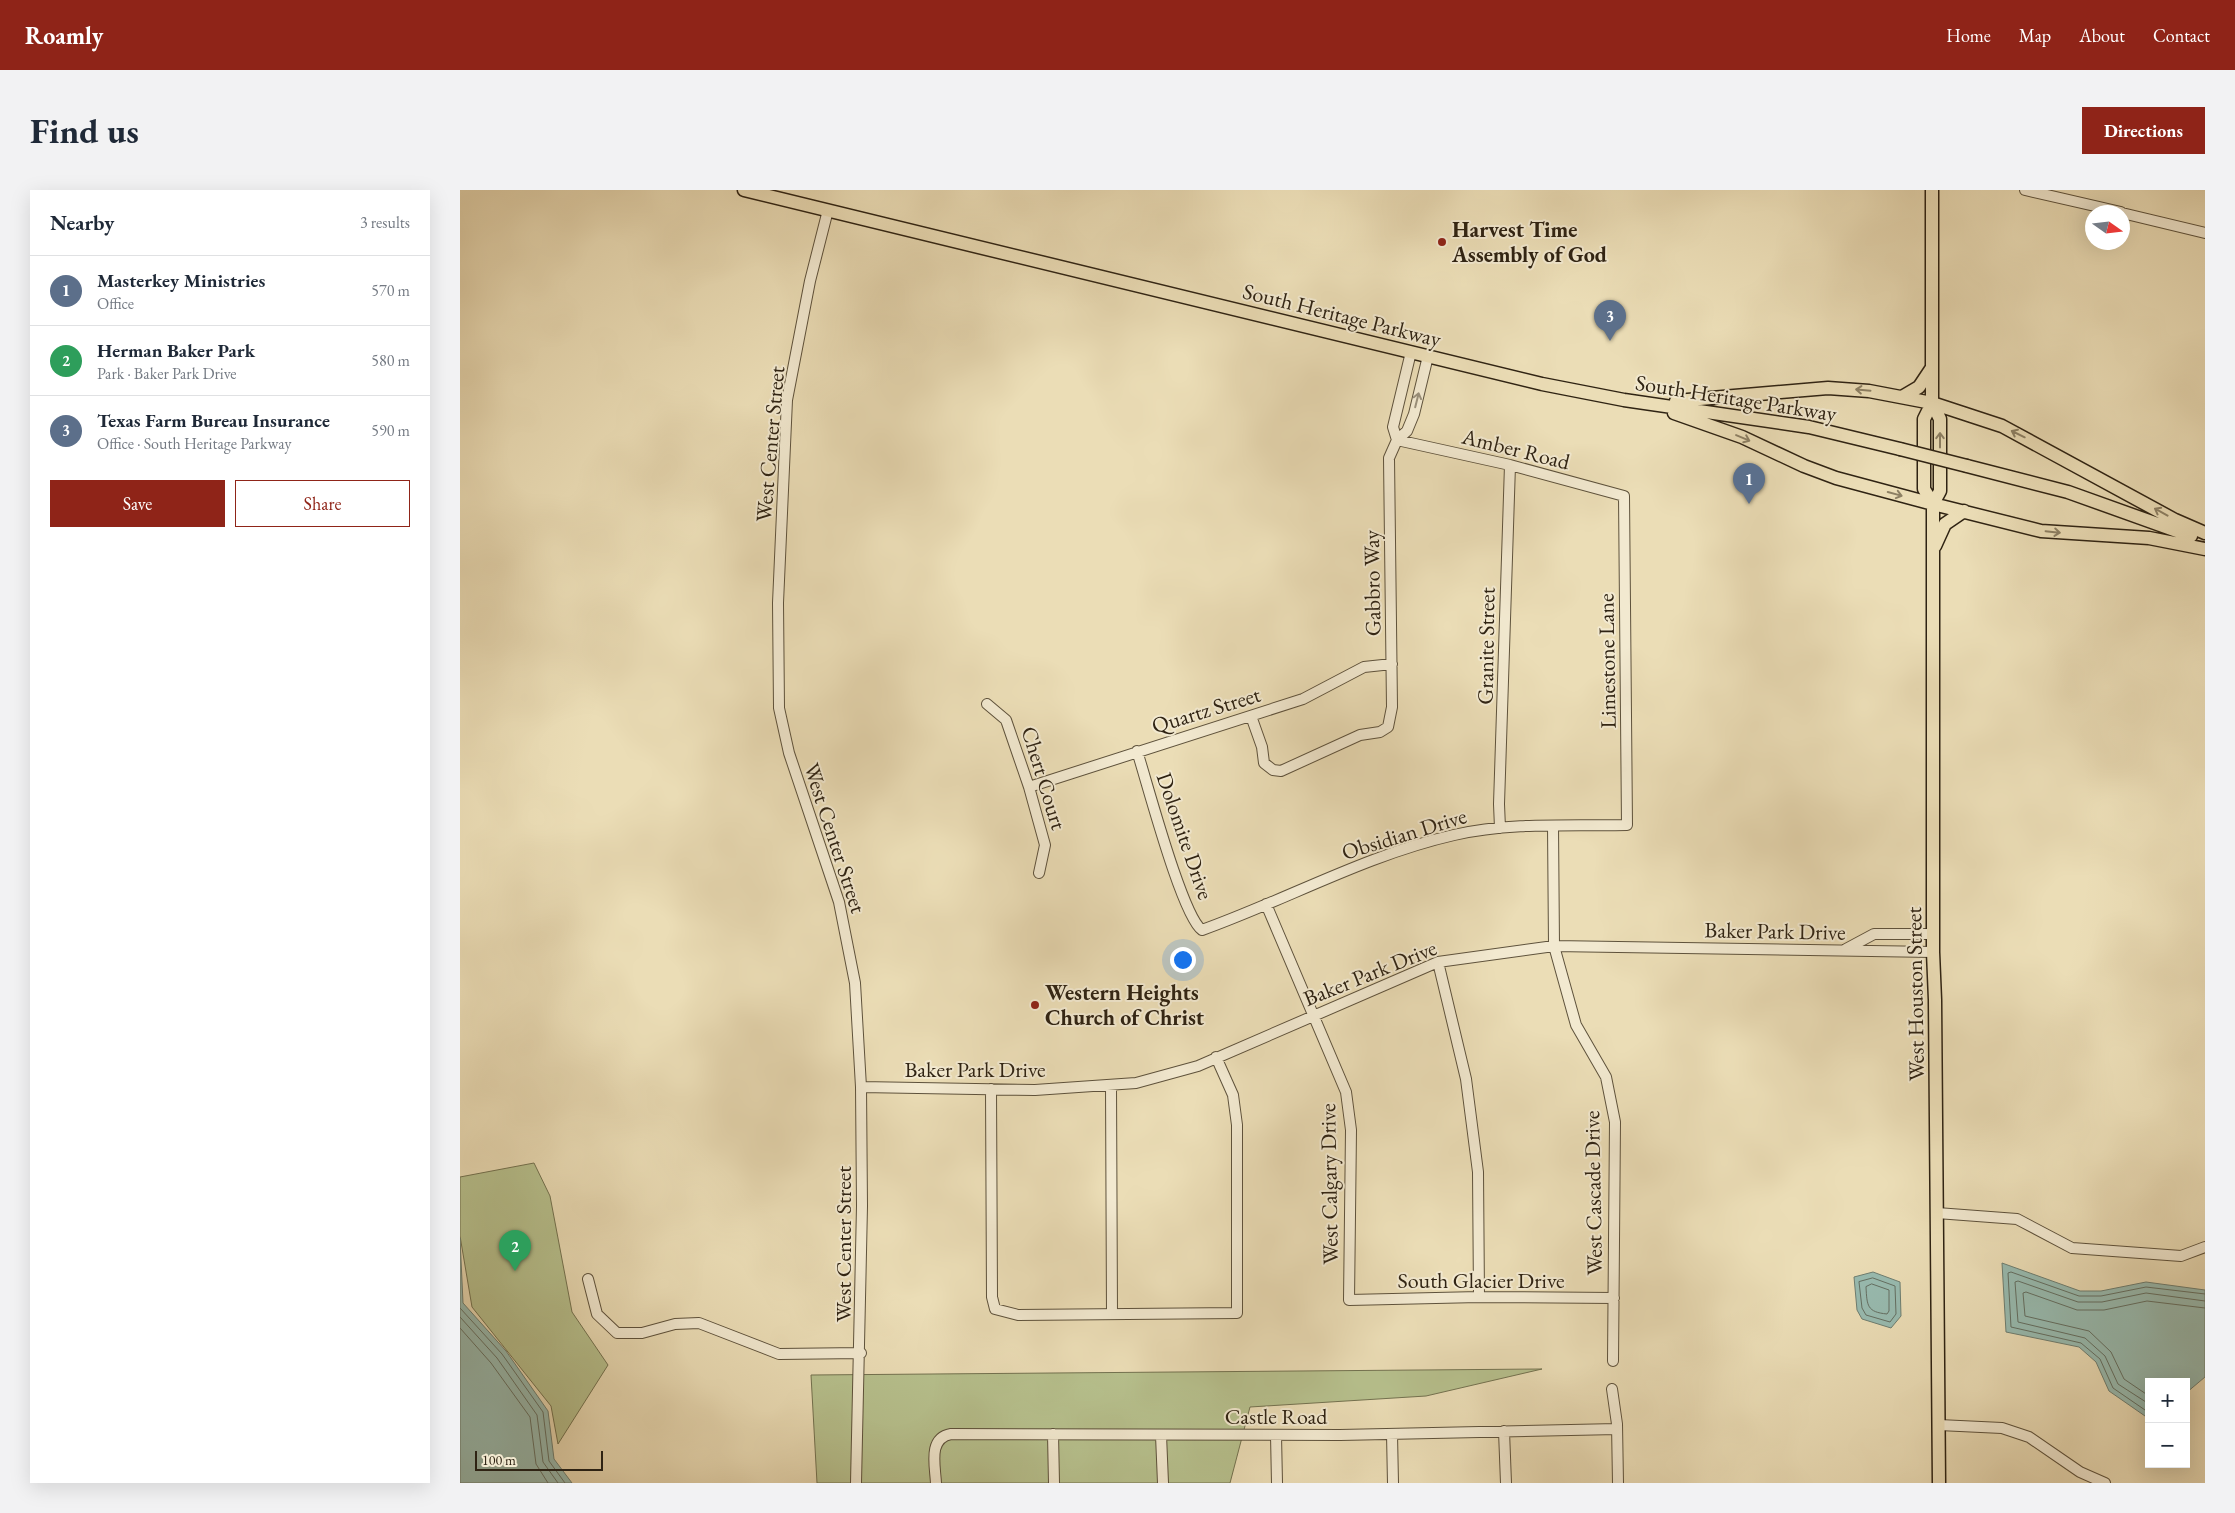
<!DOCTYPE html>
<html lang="en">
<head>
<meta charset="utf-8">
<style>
	body { margin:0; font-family:"EB Garamond",serif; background:#f2f2f3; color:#1f2937 }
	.controls { position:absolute; right:15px; bottom:15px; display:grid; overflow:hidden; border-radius:0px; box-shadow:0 5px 20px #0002 }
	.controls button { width:45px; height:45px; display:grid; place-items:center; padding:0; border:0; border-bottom:1px solid #e0e1e3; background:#fff; color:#1f2937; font:25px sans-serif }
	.compass { position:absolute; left:1625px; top:15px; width:45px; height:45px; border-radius:50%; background:#fff; box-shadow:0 5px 20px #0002; rotate:104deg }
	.scale { position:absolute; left:15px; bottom:12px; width:128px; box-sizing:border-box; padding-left:5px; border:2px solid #2f2313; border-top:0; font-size:14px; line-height:18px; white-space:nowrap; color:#2f2313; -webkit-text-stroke:4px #f2e9d0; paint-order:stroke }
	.you { position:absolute; left:722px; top:769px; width:18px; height:18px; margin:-12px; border:4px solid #fff; border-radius:50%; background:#1a73e8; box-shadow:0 0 0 8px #1a73e833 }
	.badge { display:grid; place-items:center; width:32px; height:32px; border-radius:50%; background:#8f2418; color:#fff; font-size:16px; font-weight:700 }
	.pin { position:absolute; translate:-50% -41px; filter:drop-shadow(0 1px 2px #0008) }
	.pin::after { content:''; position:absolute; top:26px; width:18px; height:15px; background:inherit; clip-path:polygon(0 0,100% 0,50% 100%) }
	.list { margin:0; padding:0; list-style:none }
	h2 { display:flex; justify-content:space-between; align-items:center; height:65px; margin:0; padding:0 20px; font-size:21px }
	h2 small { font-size:16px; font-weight:400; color:#747a83 }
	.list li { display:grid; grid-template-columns:32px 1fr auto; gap:15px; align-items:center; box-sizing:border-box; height:70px; padding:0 20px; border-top:1px solid #e0e1e3 }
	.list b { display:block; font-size:19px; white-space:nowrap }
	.list p { margin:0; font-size:16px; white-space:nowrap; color:#747a83 }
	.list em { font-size:16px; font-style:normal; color:#747a83 }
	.actions { display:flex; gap:10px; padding:15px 20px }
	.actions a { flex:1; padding:11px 0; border:1px solid #8f2418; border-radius:0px; text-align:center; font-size:18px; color:#8f2418 }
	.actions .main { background:#8f2418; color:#fff }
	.map { position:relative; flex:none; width:1745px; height:1293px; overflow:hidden; border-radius:0px }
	header { display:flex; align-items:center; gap:30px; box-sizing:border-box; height:70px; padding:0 25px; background:#8f2418; color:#fff }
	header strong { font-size:24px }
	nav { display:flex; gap:28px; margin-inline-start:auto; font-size:18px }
	.intro { display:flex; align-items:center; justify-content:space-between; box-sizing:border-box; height:120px; padding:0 30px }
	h1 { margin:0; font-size:35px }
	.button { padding:12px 22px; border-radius:0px; background:#8f2418; color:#fff; font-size:18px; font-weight:700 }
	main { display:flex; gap:30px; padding:0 30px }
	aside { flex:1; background:#fff; border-radius:0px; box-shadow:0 5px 20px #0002 }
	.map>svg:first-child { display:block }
</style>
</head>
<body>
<header>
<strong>Roamly</strong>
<nav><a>Home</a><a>Map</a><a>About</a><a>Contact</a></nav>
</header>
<div class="intro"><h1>Find us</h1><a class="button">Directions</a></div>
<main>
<aside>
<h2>Nearby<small>3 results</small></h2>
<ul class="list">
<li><span class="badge" style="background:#5c6f8a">1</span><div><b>Masterkey Ministries</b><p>Office</p></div><em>570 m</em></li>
<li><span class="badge" style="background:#2e9e5b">2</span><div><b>Herman Baker Park</b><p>Park · Baker Park Drive</p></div><em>580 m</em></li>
<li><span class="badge" style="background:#5c6f8a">3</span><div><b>Texas Farm Bureau Insurance</b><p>Office · South Heritage Parkway</p></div><em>590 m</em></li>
</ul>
<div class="actions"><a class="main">Save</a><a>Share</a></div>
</aside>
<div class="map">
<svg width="1745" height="1293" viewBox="0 0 1745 1293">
	<rect width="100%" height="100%" fill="#ebddb6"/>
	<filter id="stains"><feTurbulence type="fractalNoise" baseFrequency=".004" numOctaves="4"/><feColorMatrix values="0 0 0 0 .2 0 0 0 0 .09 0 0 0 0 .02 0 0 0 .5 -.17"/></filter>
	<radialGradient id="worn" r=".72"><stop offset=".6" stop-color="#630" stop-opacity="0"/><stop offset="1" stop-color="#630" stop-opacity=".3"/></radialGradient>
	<path fill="#b7c18e" stroke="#737250" d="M74 973 90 1006 112 1122 148 1175 98 1254 91 1216 12 1117 0 1046V987Z
		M1082 1179 966 1206 790 1217 770 1293H357L351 1185Z"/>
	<path fill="#98bbb0" stroke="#6e7e71" d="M0 1048 3 1113 46 1161 88 1221 94 1269 112 1293H0Z
		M1542 1073 1620 1101H1641L1686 1092 1745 1100V1187L1726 1203V1192H1689V1225L1685 1226 1649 1201 1636 1172 1619 1157 1546 1142Z
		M1413 1082 1440 1092 1441 1126 1431 1138 1402 1129 1397 1120 1394 1087Z"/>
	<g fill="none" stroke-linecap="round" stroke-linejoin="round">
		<path stroke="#646f62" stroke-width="1" d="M1413 1088 1435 1096 1436 1124 1430 1132 1406 1125 1402 1118 1399 1092Z
			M1412 1094 1429 1100V1121L1427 1124C1407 1122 1407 1116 1406 1097Z
			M0 1118 42 1164 83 1222 89 1271 105 1293
			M0 1127 37 1168 77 1225 83 1272 98 1293
			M0 1138 31 1173 70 1227 76 1274 88 1293
			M1689 1206 1664 1189 1651 1162 1629 1141 1565 1126 1563 1103 1566 1102 1617 1120H1644L1687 1111 1745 1118
			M1689 1214 1658 1194 1645 1166 1625 1148 1558 1132 1555 1092 1558 1091 1618 1112H1642L1686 1103 1745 1111
			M1689 1220H1685L1653 1198 1640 1169 1621 1153 1551 1137 1548 1083 1551 1082 1619 1106H1641L1686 1097 1745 1104"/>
		<defs>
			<path id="minor" d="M1565 0 1661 22
				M368 20 350 91 327 210 318 413 319 518 329 563 379 712 395 793 401 897 402 1016 396 1293
				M1662 23 1745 43
				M937 250 933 237 951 162
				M527 514 546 530 569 597 585 655 579 683
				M791 526 802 557 804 573 813 580 821 581 900 545 920 542 928 537 932 517 929 268 937 250 947 241 954 224 968 166
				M677 561C687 592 722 726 742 740 826 710 906 665 994 645 1050 632 1110 636 1167 635L1164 306 1050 275 937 250
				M569 597 843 509 904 477 932 474
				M1093 636 1094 756 1116 835 1146 887 1155 932 1153 1171
				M1040 638 1039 614 1050 275
				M806 714 886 902 891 940 889 1110 1019 1107 1154 1108
				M1386 759 1414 744H1473
				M978 772 1006 889 1018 982 1019 1107
				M651 895 652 1124
				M401 897 575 900 676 893 738 876 978 772 1094 756 1473 762
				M531 899 532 1107 535 1119 558 1125 777 1123V935L773 905 756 867
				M1477 1023 1557 1029 1612 1058 1721 1066 1745 1057
				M128 1089 137 1124 157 1143H182L215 1134 239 1133 319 1164 401 1163
				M1152 1199 1157 1234 1158 1293
				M1479 1235 1542 1238 1569 1247 1620 1282 1645 1293
				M1044 1241 1046 1293
				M593 1244 594 1293
				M932 1244 933 1293
				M701 1245 703 1293
				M816 1245 817 1293
				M476 1293C475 1275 468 1248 491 1244L880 1245 1157 1239"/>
			<path id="major" d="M284 0 1082 194 1164 210 1349 237 1440 259
				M1472 0V213L1464 229V299L1473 314V762L1475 810 1479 1293
				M1442 207 1459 197 1471 179
				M1216 211 1368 198 1409 201 1472 213 1542 236 1715 330 1745 343
				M1472 213 1480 229V301L1473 314
				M1214 223 1282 247 1344 276 1376 288 1473 314 1581 341 1689 348 1745 359
				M1507 276 1608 302 1731 346
				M1475 356 1485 334 1504 321"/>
		</defs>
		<use href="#minor" stroke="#5e523c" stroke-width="12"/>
		<use href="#major" stroke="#2f2313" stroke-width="15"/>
		<use href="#minor" stroke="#f2e9d0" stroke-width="10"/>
		<use href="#major" stroke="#ebddb6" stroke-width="12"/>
		<defs>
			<path id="major-bridge" d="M1440 259 1507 276"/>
		</defs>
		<use href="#major-bridge" stroke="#2f2313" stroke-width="15" stroke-linecap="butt"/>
		<use href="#major-bridge" stroke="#ebddb6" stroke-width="12"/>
	</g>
	<defs><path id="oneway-shaft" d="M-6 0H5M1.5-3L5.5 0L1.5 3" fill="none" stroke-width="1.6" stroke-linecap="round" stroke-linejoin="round" transform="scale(1.25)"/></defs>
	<g stroke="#8d8064">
		<use href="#oneway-shaft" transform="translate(1403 200) rotate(-175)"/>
		<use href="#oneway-shaft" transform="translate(1558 244) rotate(-154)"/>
		<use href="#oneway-shaft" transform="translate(1283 248) rotate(23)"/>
		<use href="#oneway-shaft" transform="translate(1480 250) rotate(-90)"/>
		<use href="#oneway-shaft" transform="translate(1435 304) rotate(15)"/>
		<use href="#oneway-shaft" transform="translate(1701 322) rotate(-151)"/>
		<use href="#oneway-shaft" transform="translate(1593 342) rotate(6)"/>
	</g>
	<use stroke="#9a907b" href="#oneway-shaft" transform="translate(957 210) rotate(-76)"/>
	<g fill="#8f2418" stroke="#f2e9d0" stroke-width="2">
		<circle cx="982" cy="52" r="5"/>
		<circle cx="575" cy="815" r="5"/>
	</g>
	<g text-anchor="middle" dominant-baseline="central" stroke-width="4" stroke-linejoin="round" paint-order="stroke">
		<g font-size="22" font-weight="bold" fill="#2f2313" stroke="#f2e9d0" text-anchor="start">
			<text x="992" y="39">Harvest Time<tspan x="992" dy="25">Assembly of God</tspan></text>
			<text x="585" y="802">Western Heights<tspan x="585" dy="25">Church of Christ</tspan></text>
		</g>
		<g font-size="22" fill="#2f2313" stroke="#f2e9d0">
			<text transform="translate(882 125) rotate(14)">South Heritage Parkway</text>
			<text transform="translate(1276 208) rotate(9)">South Heritage Parkway</text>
			<text transform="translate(310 254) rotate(-85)">West Center Street</text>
			<text transform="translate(1056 259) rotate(14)">Amber Road</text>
			<text transform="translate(912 393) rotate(-91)">Gabbro Way</text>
			<text transform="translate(1026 456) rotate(-89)">Granite Street</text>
			<text transform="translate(1147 471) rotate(-91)">Limestone Lane</text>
			<text transform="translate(746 520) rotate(-17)">Quartz Street</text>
			<text transform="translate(584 588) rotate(73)">Chert Court</text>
			<text transform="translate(944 644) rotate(-17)">Obsidian Drive</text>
			<text transform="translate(725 646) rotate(71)">Dolomite Drive</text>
			<text transform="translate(375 648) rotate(72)">West Center Street</text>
			<text transform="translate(1315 741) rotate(1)">Baker Park Drive</text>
			<text transform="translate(910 783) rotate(-22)">Baker Park Drive</text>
			<text transform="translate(1455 804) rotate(-91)">West Houston Street</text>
			<text x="515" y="879">Baker Park Drive</text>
			<text transform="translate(869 994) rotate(-91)">West Calgary Drive</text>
			<text transform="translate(1133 1003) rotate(-91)">West Cascade Drive</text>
			<text transform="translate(383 1054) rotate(-90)">West Center Street</text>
			<text x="1021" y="1090">South Glacier Drive</text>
			<text x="816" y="1226">Castle Road</text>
		</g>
	</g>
	<rect width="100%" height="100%" filter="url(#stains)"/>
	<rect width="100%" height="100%" fill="url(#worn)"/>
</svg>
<div class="controls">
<button>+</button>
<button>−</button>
</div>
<svg class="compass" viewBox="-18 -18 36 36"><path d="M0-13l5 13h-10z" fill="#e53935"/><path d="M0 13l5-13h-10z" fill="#747a83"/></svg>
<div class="scale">100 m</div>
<div class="you"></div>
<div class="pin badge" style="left:1289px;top:314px;background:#5c6f8a">1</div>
<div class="pin badge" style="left:55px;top:1081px;background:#2e9e5b">2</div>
<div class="pin badge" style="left:1150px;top:151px;background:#5c6f8a">3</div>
</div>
</main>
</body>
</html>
